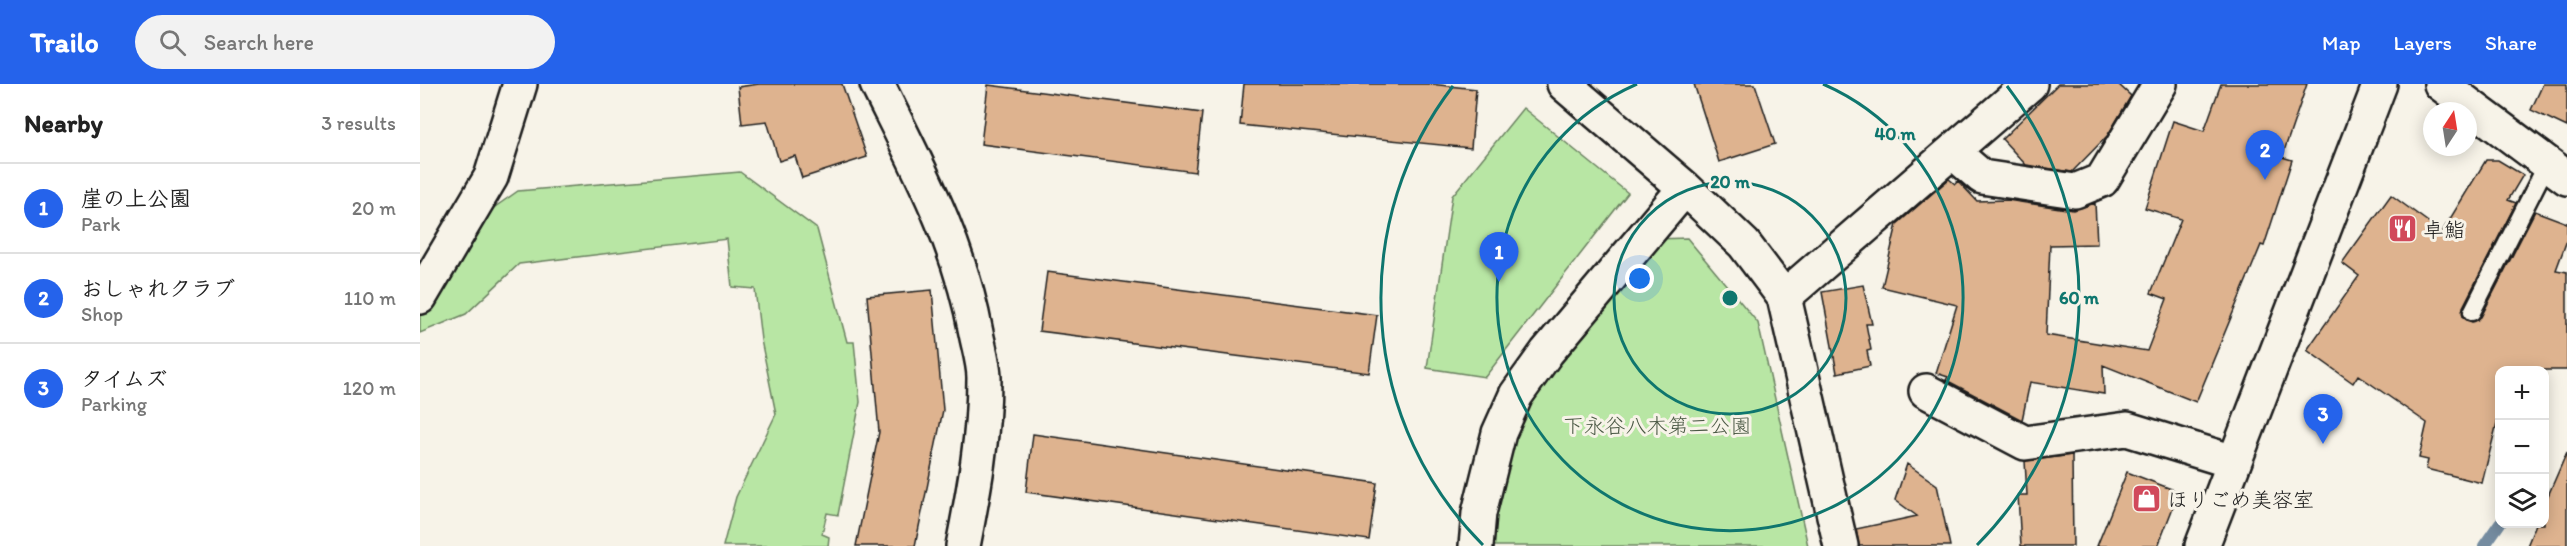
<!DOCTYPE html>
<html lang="en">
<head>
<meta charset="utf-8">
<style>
	body { margin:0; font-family:Itim,"Klee One",sans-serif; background:#f2f2f2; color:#222 }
	.controls { position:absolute; right:18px; bottom:18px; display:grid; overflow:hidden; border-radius:12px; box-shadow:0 3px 15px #0003 }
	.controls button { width:54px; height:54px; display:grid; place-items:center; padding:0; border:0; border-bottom:2px solid #e0e0e0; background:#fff; color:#222; font:30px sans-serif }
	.compass { position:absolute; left:2003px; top:18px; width:54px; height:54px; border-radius:50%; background:#fff; box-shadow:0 3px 15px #0003; rotate:12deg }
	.you { position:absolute; left:1220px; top:195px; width:21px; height:21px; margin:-15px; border:4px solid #fff; border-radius:50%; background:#1a73e8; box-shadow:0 0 0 9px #1a73e833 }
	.badge { display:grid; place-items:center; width:39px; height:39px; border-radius:50%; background:#2563eb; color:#fff; font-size:20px; font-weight:700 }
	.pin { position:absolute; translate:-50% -50px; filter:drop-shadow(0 2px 3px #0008) }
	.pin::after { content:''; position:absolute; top:32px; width:21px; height:18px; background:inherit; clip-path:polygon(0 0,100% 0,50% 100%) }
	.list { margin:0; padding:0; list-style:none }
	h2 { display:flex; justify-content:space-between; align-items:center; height:78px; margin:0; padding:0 24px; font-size:26px }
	h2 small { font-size:20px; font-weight:400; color:#767676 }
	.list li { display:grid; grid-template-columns:39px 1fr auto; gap:18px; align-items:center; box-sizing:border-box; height:90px; padding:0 24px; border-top:2px solid #e0e0e0 }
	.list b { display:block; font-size:22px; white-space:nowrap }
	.list p { margin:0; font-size:20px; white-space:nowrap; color:#767676 }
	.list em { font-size:20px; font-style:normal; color:#767676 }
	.icon { flex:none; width:33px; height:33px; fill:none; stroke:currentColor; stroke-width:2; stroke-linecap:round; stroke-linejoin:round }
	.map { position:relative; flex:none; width:2147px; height:462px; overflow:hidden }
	header { display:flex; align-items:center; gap:36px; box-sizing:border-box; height:84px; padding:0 30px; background:#2563eb; color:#fff }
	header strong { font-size:28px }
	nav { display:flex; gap:33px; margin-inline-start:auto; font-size:21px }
	.search { width:420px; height:54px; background:#f2f2f2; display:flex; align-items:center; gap:15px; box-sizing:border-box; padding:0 21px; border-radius:33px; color:#767676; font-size:22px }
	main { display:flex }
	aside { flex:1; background:#fff }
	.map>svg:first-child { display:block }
</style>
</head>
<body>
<header>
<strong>Trailo</strong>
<div class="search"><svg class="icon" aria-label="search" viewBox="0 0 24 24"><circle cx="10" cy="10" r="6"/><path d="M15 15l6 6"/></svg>Search here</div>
<nav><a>Map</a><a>Layers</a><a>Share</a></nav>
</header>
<main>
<aside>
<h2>Nearby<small>3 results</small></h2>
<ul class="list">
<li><span class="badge">1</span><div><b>崖の上公園</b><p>Park</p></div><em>20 m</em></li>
<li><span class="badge">2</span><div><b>おしゃれクラブ</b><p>Shop</p></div><em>110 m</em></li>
<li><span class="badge">3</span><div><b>タイムズ</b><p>Parking</p></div><em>120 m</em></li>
</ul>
</aside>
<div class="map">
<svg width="2147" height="462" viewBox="0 0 2147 462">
	<rect width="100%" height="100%" fill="#f7f3e8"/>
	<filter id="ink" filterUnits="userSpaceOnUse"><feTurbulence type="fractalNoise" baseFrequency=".0167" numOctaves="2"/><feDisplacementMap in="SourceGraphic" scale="12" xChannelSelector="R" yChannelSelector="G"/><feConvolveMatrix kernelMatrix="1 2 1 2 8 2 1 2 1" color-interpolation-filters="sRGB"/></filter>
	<g filter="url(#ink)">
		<path fill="#b8e6a4" stroke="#6a8160" stroke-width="1.5" d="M1103 24 1208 109 1065 293 1007 284 1032 112Z
			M320 88 397 145 427 258H434L440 318 418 431 407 429 402 450 409 453 408 462H303L316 413 356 330 341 256 335 205 312 203 307 155 99 180 46 230 0 249V188L29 155 98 107Z
			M1267 154 1338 239 1388 462H1070L1079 391 1103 314 1235 155Z"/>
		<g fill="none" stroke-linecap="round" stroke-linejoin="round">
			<path stroke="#748ca0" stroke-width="12" d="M2064 462 2080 439"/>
		</g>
		<path fill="#deb38f" stroke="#1c1c1c" stroke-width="1.5" d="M339 0H422L447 73 382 94 375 72 359 77 347 37 322 40 318 3Z
			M824 0H1010L1056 5 1051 64 820 41Z
			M1274 0H1335L1355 60 1299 78Z
			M1638 0H1698L1711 12 1688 51 1652 88 1606 81 1582 55Z
			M1801 0H1887L1862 73 1872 76 1844 162 1841 161 1776 318 1683 281 1684 310 1610 298 1602 336 1526 296 1528 293 1516 289 1537 221 1462 203 1477 140 1529 95 1535 100 1538 97 1557 117 1587 116 1653 126 1675 119 1677 160 1630 161 1626 251 1727 267 1747 215 1731 209 1761 135 1725 124 1753 37 1784 47Z
			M2123 0H2147V43L2111 26Z
			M568 1 782 29 775 88 561 60Z
			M2066 76H2078L2103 91 2088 116 2096 119 2043 223V233L2052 238 2061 233 2115 127 2147 139V156L2136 186 2147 188V286H2079V331L2062 399 2006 385 2008 376 1999 374 2007 339 1938 291 1933 299 1887 266 1939 192 1922 179 1971 111 2022 148Z
			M627 188 957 231 949 289 619 247Z
			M1443 201 1452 240H1446L1451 266 1447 267 1450 282 1417 289 1402 208Z
			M512 206 523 326 495 462H436L459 348 447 212Z
			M613 350 957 399 949 456 606 408Z
			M2147 368V462H2107L2116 440H2124V421Z
			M1652 371 1653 462H1601L1598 411H1607L1605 377Z
			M1487 380 1517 401 1530 462H1439L1436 445 1497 432 1475 416Z
			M1707 388 1759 408 1738 462H1677Z"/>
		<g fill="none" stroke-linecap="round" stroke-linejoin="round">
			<defs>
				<path id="lane" d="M2052 228 2127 80"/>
				<path id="street" d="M1144 0 1265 104 1324 160 1364 213 1421 462
					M1533 68 1562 93 1655 107 1682 96 1740 0
					M0 213 71 93 100 0
					M1506 307 1605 359 1707 345 1814 378
					M1056 462 1059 429 1079 349 1096 311 1127 268 1265 104"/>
				<path id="secondary" d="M457 0C498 83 539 157 556 249 559 264 564 280 564 294 564 352 554 406 543 462
					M2021 0 2147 94
					M1364 213 1610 0
					M1782 462 1960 0"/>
			</defs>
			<use href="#lane" stroke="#1c1c1c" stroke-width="21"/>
			<use href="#street" stroke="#1c1c1c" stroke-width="38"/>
			<use href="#secondary" stroke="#1c1c1c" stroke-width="38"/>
			<use href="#lane" stroke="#f7f3e8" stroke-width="16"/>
			<use href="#street" stroke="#f7f3e8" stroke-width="33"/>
			<use href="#secondary" stroke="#f7f3e8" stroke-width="33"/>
		</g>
	</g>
	<g fill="none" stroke="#0f766e" stroke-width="3">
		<circle cx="1310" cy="214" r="116"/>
		<path d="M1403 0A233 233 0 1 1 1217 0"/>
		<path d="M1063 461A349 349 0 0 1 1033 2M1587 2A349 349 0 0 1 1557 461"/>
	</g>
	<defs>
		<symbol id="restaurant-square" viewBox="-11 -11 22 22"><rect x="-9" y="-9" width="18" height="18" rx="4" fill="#d1495b" stroke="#f7f3e8"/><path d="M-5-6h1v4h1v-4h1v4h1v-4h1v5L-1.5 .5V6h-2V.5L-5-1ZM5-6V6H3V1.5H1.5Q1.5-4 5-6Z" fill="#fff"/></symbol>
		<symbol id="shop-square" viewBox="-11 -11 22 22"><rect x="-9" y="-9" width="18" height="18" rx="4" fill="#d1495b" stroke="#f7f3e8"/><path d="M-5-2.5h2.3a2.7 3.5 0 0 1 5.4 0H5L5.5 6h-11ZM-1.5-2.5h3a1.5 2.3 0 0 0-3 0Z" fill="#fff"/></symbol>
	</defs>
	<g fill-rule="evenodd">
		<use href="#restaurant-square" x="1966" y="128" width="33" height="33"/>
		<use href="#shop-square" x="1710" y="398" width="33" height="33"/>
	</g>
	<g text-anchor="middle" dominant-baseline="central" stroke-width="6" stroke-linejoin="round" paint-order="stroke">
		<g font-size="21" fill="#1c1c1c" stroke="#f7f3e8" text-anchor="start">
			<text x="2003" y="145">卓鮨</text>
			<text x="1747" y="415">ほりごめ美容室</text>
		</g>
		<g font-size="21" fill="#4b5945" stroke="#f7f3e8">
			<text x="1237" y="341">下永谷八木第二公園</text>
		</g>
	</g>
	<circle cx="1310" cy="214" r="9" fill="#0f766e" stroke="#f7f3e8" stroke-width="3"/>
	<g font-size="18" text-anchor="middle" font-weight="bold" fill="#0f766e" stroke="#f7f3e8" stroke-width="6" stroke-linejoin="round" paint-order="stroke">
		<text x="1475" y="56">40 m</text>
		<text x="1310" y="104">20 m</text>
		<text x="1659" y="220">60 m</text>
	</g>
</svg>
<div class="controls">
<button>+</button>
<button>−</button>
<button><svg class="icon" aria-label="layers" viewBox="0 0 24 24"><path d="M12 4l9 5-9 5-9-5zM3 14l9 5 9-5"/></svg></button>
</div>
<svg class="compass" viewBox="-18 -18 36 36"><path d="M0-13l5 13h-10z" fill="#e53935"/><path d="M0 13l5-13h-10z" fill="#767676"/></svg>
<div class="you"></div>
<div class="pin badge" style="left:1079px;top:198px">1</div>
<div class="pin badge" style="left:1845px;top:96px">2</div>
<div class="pin badge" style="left:1903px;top:360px">3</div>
</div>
</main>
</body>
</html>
